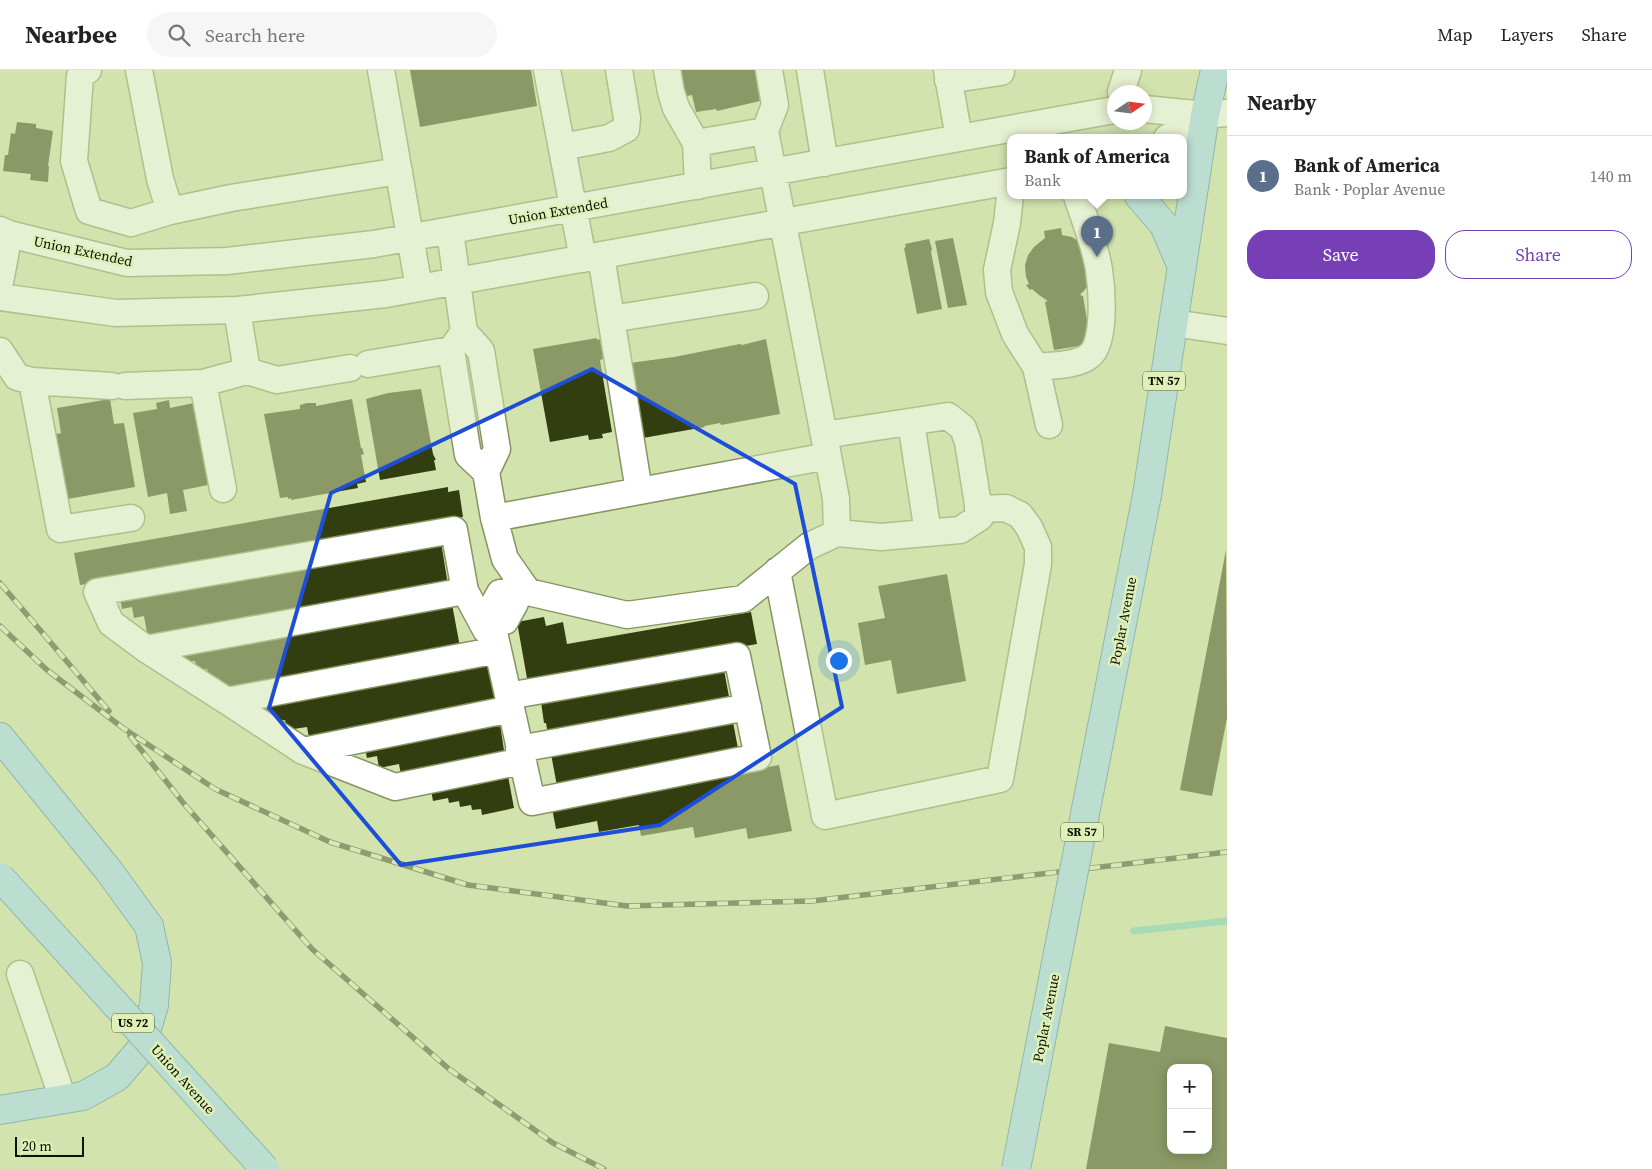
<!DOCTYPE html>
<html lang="en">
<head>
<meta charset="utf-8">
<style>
	body { margin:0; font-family:"Source Serif 4",serif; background:#f6f6f6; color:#222 }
	.controls { position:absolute; right:15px; bottom:15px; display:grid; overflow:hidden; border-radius:10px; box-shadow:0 2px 12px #0003 }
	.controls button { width:45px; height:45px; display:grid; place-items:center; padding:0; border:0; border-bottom:1px solid #e0e0e0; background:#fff; color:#222; font:25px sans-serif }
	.compass { position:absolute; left:1107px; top:15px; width:45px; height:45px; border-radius:50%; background:#fff; box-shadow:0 2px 12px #0003; rotate:77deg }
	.scale { position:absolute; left:15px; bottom:12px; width:69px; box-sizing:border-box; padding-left:5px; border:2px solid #0c1101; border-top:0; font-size:14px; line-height:18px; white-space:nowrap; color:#0c1101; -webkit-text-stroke:4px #dff0b9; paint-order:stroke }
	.you { position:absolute; left:838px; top:590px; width:18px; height:18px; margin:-12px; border:4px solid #fff; border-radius:50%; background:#1a73e8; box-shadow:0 0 0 8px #1a73e833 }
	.badge { display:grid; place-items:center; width:32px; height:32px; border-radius:50%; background:#773fb5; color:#fff; font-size:16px; font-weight:700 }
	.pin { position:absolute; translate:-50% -41px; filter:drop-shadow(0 1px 2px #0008) }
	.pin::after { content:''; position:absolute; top:26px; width:18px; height:15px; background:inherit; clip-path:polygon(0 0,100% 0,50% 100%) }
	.popup { position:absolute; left:1007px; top:64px; width:180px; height:65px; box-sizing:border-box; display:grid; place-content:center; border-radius:10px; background:#fff; filter:drop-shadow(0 1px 4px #0005); font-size:16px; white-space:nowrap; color:#767676 }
	.popup b { font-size:19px; color:#222 }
	.popup::after { content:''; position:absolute; left:50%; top:100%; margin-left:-10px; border:10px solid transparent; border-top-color:#fff }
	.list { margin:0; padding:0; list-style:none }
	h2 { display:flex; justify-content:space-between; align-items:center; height:65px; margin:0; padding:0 20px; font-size:21px }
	h2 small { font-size:16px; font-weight:400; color:#767676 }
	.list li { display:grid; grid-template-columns:32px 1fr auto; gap:15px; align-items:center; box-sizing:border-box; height:80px; padding:0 20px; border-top:1px solid #e0e0e0 }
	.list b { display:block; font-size:19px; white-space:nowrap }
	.list p { margin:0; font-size:16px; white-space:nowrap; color:#767676 }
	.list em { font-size:16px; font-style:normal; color:#767676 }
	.actions { display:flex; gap:10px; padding:15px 20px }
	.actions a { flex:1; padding:11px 0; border:1px solid #773fb5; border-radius:20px; text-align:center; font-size:18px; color:#773fb5 }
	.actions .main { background:#773fb5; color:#fff }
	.icon { flex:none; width:28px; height:28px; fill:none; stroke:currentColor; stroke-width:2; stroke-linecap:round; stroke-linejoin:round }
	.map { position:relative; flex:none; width:1227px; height:1099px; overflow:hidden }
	header { display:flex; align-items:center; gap:30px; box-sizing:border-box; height:70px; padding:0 25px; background:#fff; border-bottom:1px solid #e0e0e0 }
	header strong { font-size:24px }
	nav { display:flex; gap:28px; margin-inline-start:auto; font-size:18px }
	.search { width:350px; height:45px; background:#f6f6f6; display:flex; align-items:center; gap:12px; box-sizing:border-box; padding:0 18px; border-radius:28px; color:#767676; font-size:19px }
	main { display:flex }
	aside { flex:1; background:#fff }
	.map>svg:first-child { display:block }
</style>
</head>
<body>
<header>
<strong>Nearbee</strong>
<div class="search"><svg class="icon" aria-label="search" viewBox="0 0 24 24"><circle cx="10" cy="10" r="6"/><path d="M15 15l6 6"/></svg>Search here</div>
<nav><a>Map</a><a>Layers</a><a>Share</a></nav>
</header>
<main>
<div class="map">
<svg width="1227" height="1099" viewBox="0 0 1227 1099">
	<rect width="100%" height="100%" fill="#d2e3ad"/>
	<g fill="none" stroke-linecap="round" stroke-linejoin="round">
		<path stroke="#78cfc1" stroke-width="7" d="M1134 861 1227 851"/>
	</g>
	<path fill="#333e10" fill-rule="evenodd" d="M410 0H531L537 36 420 57Z
		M676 0H766L768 13 757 15 760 31 717 41 716 39 696 42 692 25 681 27Z
		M17 52 36 54V58L53 61 48 96H49L48 112 30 110 31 104 3 101 5 85H8L11 63 15 64Z
		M1061 158 1062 165 1072 167 1081 173 1089 215 1080 225 1083 226 1091 274 1054 280 1045 232 1048 231 1039 225 1032 219 1030 220 1026 215 1029 214 1026 207 1025 195 1028 185 1034 177 1045 168 1044 161Z
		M953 168 967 235 948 238 935 171Z
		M929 169 932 179 931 182 942 239 917 244 904 178 906 177 905 174Z
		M597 268V270L600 269 603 289 600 290 612 362 602 364 603 368 589 370 588 365 550 372 533 279Z
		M766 269 780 344 721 355 720 353 704 356 705 357 643 368 630 293 674 287 740 274 742 275Z
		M421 319 433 384 436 390H434L436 400 380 410 366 329 388 323Z
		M110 329 114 354 124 353 135 417 62 430 51 365 61 363 57 338Z
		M352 329 361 378H362L364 384 361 385 366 412 357 414 358 418 291 430V428L288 429V427L280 428 264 344 300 339V335L307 333H316V336Z
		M169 330 170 338 194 333 208 415 183 420 187 441 170 444 167 423 148 427 133 343 157 339 156 333Z
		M448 417V422L459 420 463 447 80 515 74 483Z
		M441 472 448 515 148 568 144 546 134 548 132 537 122 539 120 528Z
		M1226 480 1227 648 1212 726 1180 720Z
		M947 504 966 611 897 624 891 590 865 595 858 553 885 548 878 516Z
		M452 534 460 577 221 619 219 608 209 610 207 599 197 601 195 591 185 592 183 581Z
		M751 542 757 574 528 614 517 552 544 547 546 556 563 552 567 574Z
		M488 592 496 635 309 668 307 657 287 660 285 650 275 652 273 641 263 643 262 632Z
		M724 600 730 632 548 665 546 653H544L541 632Z
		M733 652 739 684 557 716 551 684Z
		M500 654 505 687 401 705 399 694 379 698 377 686 367 688 365 678Z
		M779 695 792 761 748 769 746 758 695 768 693 757 641 766 639 755 599 762 597 751 556 759 552 738Z
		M508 706 514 738 482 745 481 739 472 740 471 735 460 737 459 731 449 733 448 728 433 731 431 720Z
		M1165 956 1227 968V1099H1086L1109 973 1160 982ZM1171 998H1208V1080H1171Z"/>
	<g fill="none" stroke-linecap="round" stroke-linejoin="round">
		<defs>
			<path id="minor" d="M88 0 80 6 74 91 89 141 131 153 170 141
				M139 0 160 109 170 141 231 128 399 101
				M381 0 419 218
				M547 0 583 189
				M667 0 671 22 676 38 696 73 698 116
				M810 0 825 93
				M947 0 959 68
				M948 10 1001 2 1000 0
				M1121 22 1128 0
				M1144 39 1205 45 1227 43
				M1167 68 1205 45
				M696 73 765 61
				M562 77 609 68 626 59 627 48 619 0
				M1011 117 1007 153 997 200 999 222 1015 264 1036 297 1049 355
				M0 160 9 164 127 193 227 191 374 174 1114 40
				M450 161 464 262 481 281 497 379 486 402 494 448 828 386 765 61 775 35 769 0
				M601 186 639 421
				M0 212 9 164
				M0 227 116 243 237 240 386 224 1011 111
				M611 249 755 226
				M1173 253 1227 261
				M464 262 451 280 468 385 486 402
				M0 281 17 307 32 311 112 316
				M368 294 451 280
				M1036 297C1052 295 1076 296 1089 286 1106 274 1102 219 1099 200 1096 178 1084 148 1077 126
				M247 301 277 310 350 298
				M32 311 60 459 131 448
				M203 313 223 419
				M125 316 203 313 247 301 237 240
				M911 352 928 463
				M824 365 948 346 963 358 968 372 980 447 960 460 881 467 837 463
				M494 448 505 489 528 522 627 545 743 529 809 476 837 463 836 429 828 386
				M777 501 825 746 1000 709 1038 494V477L1029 457 1020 445 1006 438 978 439
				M465 521 146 579 111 553 97 522 454 460 465 521 486 560
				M511 522 500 523 490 541 491 552 505 551 515 533 511 522 518 508
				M491 552 486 560 495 567 532 732 758 687 737 586 508 626
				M146 579 227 631 498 580
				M227 631 303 681 511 639
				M519 679 748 637
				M303 681 395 717 522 691
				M20 904 63 1029"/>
			<path id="major" d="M1139 126 1164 155 1182 197
				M1147 425 1205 45 1215 0
				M0 667 109 801 149 856 157 893 154 935 141 979 117 1007 83 1026 0 1040"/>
		</defs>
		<use href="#minor" stroke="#869562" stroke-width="29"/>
		<use href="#major" stroke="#4480a4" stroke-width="30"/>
		<use href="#minor" stroke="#fff" stroke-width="26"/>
		<use href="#major" stroke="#a1d7fd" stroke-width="28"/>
		<defs>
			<path id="rail" d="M0 513 109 641
				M0 556 47 600 123 658 215 719 330 772 468 815 627 836 812 831 1227 782
				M130 666 185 735 312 879 449 999 553 1073 604 1099"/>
		</defs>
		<use href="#rail" stroke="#3e462d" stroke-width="5.5"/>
		<use href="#rail" stroke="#dff0b9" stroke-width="4" stroke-dasharray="11" stroke-linecap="butt"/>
		<defs>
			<path id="major-bridge" d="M0 807 265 1099
				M1016 1099 1147 425"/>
		</defs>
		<use href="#major-bridge" stroke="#4480a4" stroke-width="30" stroke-linecap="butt"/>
		<use href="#major-bridge" stroke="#a1d7fd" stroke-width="28"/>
	</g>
	<path d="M0 0H1227V1099H0ZM592 299 795 414 842 637 660 755 401 795 269 638 331 423Z" fill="#d2e3ad" fill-opacity=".55" fill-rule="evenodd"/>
	<path fill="none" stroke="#1d4ed8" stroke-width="4" stroke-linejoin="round" d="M592 299 795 414 842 637 660 755 401 795 269 638 331 423Z"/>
	<g text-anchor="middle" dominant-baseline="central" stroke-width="5" stroke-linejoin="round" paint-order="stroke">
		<g fill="#dff0b9" stroke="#4b5438" stroke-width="1">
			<rect x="1143" y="301.5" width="42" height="19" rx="4"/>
			<rect x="1061" y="752.5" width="42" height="19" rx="4"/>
			<rect x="112" y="943.5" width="42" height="19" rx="4"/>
		</g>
		<g font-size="12" font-weight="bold" fill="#0c1101">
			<text x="1164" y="311">TN 57</text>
			<text x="1082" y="762">SR 57</text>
			<text x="133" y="953">US 72</text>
		</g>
		<g font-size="14" fill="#0c1101" stroke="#dff0b9">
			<text transform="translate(558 141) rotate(-10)">Union Extended</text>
			<text transform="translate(83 181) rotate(12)">Union Extended</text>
			<text transform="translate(1123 551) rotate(-79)">Poplar Avenue</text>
			<text transform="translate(1046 948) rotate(-79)">Poplar Avenue</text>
			<text transform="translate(183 1009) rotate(48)">Union Avenue</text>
		</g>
	</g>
</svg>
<div class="controls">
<button>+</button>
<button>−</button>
</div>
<svg class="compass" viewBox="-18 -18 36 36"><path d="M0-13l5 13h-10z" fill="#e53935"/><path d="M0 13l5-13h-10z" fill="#767676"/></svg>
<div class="scale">20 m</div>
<div class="you"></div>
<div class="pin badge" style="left:1097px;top:187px;background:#5c6f8a">1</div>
<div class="popup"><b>Bank of America</b>Bank</div>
</div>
<aside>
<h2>Nearby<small></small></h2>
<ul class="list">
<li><span class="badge" style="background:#5c6f8a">1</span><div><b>Bank of America</b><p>Bank · Poplar Avenue</p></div><em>140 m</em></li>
</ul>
<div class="actions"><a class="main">Save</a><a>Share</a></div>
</aside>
</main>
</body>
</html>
